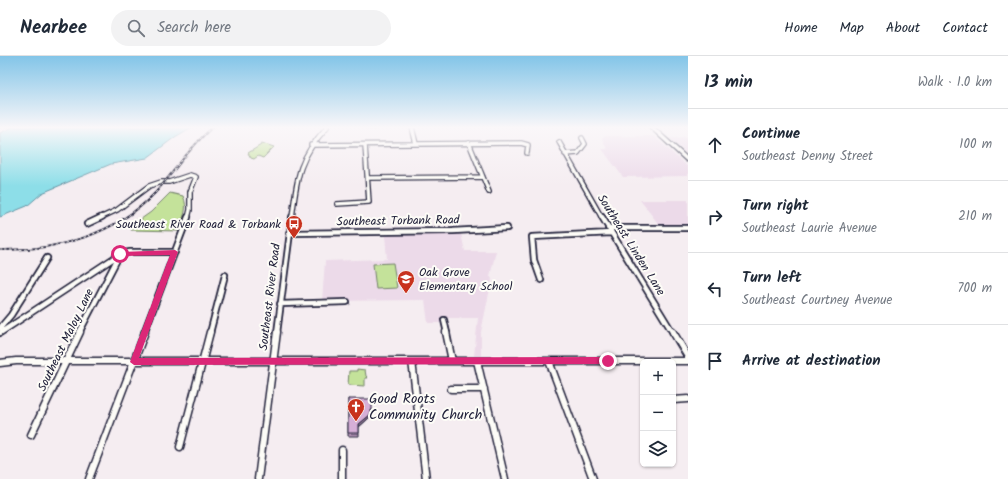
<!DOCTYPE html>
<html lang="en">
<head>
<meta charset="utf-8">
<style>
	body { margin:0; font-family:Kalam,sans-serif; background:#f2f2f3; color:#1f2937 }
	.controls { position:absolute; right:12px; bottom:12px; display:grid; overflow:hidden; border-radius:6px; box-shadow:0 1px 3px #0004 }
	.controls button { width:36px; height:36px; display:grid; place-items:center; padding:0; border:0; border-bottom:1px solid #e0e1e3; background:#fff; color:#1f2937; font:20px sans-serif }
	.stop { position:absolute; width:12px; height:12px; margin:-9px; border:3px solid #db2777; border-radius:50%; background:#fff }
	.stop.end { background:#db2777; border-color:#fff; box-shadow:0 1px 4px #0008 }
	.list { margin:0; padding:0; list-style:none }
	h2 { display:flex; justify-content:space-between; align-items:center; height:52px; margin:0; padding:0 16px; font-size:17px }
	h2 small { font-size:13px; font-weight:400; color:#747a83 }
	.list li { display:grid; grid-template-columns:26px 1fr auto; gap:12px; align-items:center; box-sizing:border-box; height:72px; padding:0 16px; border-top:1px solid #e0e1e3 }
	.list b { display:block; font-size:15px; white-space:nowrap }
	.list p { margin:0; font-size:13px; white-space:nowrap; color:#747a83 }
	.list em { font-size:13px; font-style:normal; color:#747a83 }
	.icon { flex:none; width:22px; height:22px; fill:none; stroke:currentColor; stroke-width:2; stroke-linecap:round; stroke-linejoin:round }
	.map { position:relative; flex:none; width:688px; height:423px; overflow:hidden }
	header { display:flex; align-items:center; gap:24px; box-sizing:border-box; height:56px; padding:0 20px; background:#fff; border-bottom:1px solid #e0e1e3 }
	header strong { font-size:19px }
	nav { display:flex; gap:22px; margin-inline-start:auto; font-size:14px }
	.search { width:280px; height:36px; background:#f2f2f3; display:flex; align-items:center; gap:10px; box-sizing:border-box; padding:0 14px; border-radius:22px; color:#747a83; font-size:15px }
	main { display:flex }
	aside { flex:1; background:#fff }
	.map>svg:first-child { display:block }
</style>
</head>
<body>
<header>
<strong>Nearbee</strong>
<div class="search"><svg class="icon" aria-label="search" viewBox="0 0 24 24"><circle cx="10" cy="10" r="6"/><path d="M15 15l6 6"/></svg>Search here</div>
<nav><a>Home</a><a>Map</a><a>About</a><a>Contact</a></nav>
</header>
<main>
<div class="map">
<svg width="688" height="423" viewBox="0 0 688 423">
	<rect width="100%" height="100%" fill="#f5edf1"/>
	<filter id="ink" filterUnits="userSpaceOnUse"><feTurbulence type="fractalNoise" baseFrequency=".025" numOctaves="2"/><feDisplacementMap in="SourceGraphic" scale="8" xChannelSelector="R" yChannelSelector="G"/><feConvolveMatrix kernelMatrix="1 2 1 2 8 2 1 2 1" color-interpolation-filters="sRGB"/></filter>
	<g filter="url(#ink)">
		<path fill="#ecdae9" d="M605 80H654L688 111V120L623 121 602 93H607L602 83Z
			M688 81V99L669 82Z
			M640 144H688V170H660Z
			M461 178 465 195H496L490 220 492 223 481 276V300H474L478 262H442V267H428L425 244 322 245 325 205 387 203 385 179Z"/>
		<path fill="#c4e29a" stroke="#73826a" d="M262 87 274 91 263 102 258 100 254 103 251 102 248 97 261 89 260 88Z
			M170 137 183 140C189 152 183 162 178 175L131 174 134 168 151 156Z
			M393 207 397 232 376 233 373 208Z
			M357 313 365 314 366 320 368 322H365V330L348 329 349 315H357Z"/>
		<path fill="#8ddee8" stroke="#6293a3" d="M13 71H192L175 81 147 102 111 108 42 137 27 150 0 161V77Z"/>
		<g fill="none" stroke-linecap="round" stroke-linejoin="round">
			<defs>
				<path id="minor-far2" d="M370 71H375
					M412 71 416 88
					M559 86 602 162
					M469 87 489 136
					M311 89 521 87 528 89 527 97
					M565 98 578 97 585 88 582 82
					M368 122 483 121
					M337 148 369 146 365 89
					M100 162 117 154 149 130 161 126H169L190 119 196 121 190 136V154L188 162
					M292 162C297 121 298 103 327 71"/>
				<path id="minor-far1" d="M602 161 673 277
					M87 168 102 161
					M608 172H688
					M289 177 453 175 507 172
					M541 224 534 204 532 181 611 177
					M280 248 347 246
					M444 264 447 277
					M0 272 11 259 47 202
					M0 277 120 198 130 196H175
					M79 277 120 198
					M144 277 188 161
					M210 277 225 219
					M277 277 292 161"/>
				<path id="minor" d="M446 276 452 305
					M673 276 688 301
					M412 305 426 423
					M477 305 505 423
					M549 305 593 423
					M0 307 16 305H688
					M451 333H484
					M673 344 688 343
					M31 379 80 276
					M180 391 210 276
					M342 394V423
					M89 423 145 276
					M258 423 277 276"/>
				<path id="major" d="M649 71H654L688 102V105H686Z"/>
			</defs>
			<use href="#minor-far2" stroke="#22223b" stroke-width="6"/>
			<use href="#minor-far1" stroke="#22223b" stroke-width="8"/>
			<use href="#minor" stroke="#22223b" stroke-width="9"/>
			<use href="#major" stroke="#22223b" stroke-width="3"/>
			<use href="#minor-far2" stroke="#fdfcf7" stroke-width="3.5"/>
			<use href="#minor-far1" stroke="#fdfcf7" stroke-width="4.5"/>
			<use href="#minor" stroke="#fdfcf7" stroke-width="6"/>
			<use href="#major" fill="#fdfcf7" fill-rule="evenodd"/>
			<defs>
				<path id="rail" d="M0 194C56 195 115 179 155 137 175 115 190 90 213 71"/>
			</defs>
			<use href="#rail" stroke="#22223b" stroke-width="2"/>
			<use href="#rail" stroke="#fdfcf7" stroke-width="1" stroke-dasharray="2.5" stroke-linecap="butt"/>
		</g>
		<path fill="#b896b9" stroke="#22223b" d="M348 343 372 354V357H371L370 361 359 371V380H348Z"/>
		<path fill="#967a96" stroke="#22223b" d="M371 358 370 361 359 371V368Z"/>
		<path fill="#d6afd7" stroke="#22223b" d="M348 343H372V354H371V358L359 368V377H348Z"/>
	</g>
	<linearGradient id="sky" x2="0" y2="1"><stop stop-color="#83c5e8"/><stop offset="0.55" stop-color="#faf7f9"/><stop offset="1" stop-color="#faf7f9" stop-opacity="0"/></linearGradient>
	<rect width="688" height="130" fill="url(#sky)"/>
	<path fill="#db2777" d="M175 194 178 196 139 302 608 301 612 305 608 308 134 309 130 306 170 199 120 200 117 198 120 196Z"/>
	<defs>
		<symbol id="bus-pin" viewBox="-11 -11 22 30"><path d="M0 17L-7.5 6A9.5 9.5 0 1 1 7.5 6Z" fill="#c8321e" stroke="#fdfcf7"/><path d="M-5-6H5V4H4V6H2V4H-2V6H-4V4H-5ZM-3.5-4V0h7V-4ZM-3.5 1.2v1.5H-2V1.2ZM2 1.2v1.5H3.5V1.2Z" fill="#fff"/></symbol>
		<symbol id="school-pin" viewBox="-11 -11 22 30"><path d="M0 17L-7.5 6A9.5 9.5 0 1 1 7.5 6Z" fill="#c8321e" stroke="#fdfcf7"/><path d="M0-5L7-2L0 1L-7-2ZM-4 1L0 2.5L4 1V4Q0 6-4 4Z" fill="#fff"/></symbol>
		<symbol id="church-pin" viewBox="-11 -11 22 30"><path d="M0 17L-7.5 6A9.5 9.5 0 1 1 7.5 6Z" fill="#c8321e" stroke="#fdfcf7"/><path d="M-1.2-6h2.4v3.5h3.3v2.4h-3.3V6h-2.4V-.1h-3.3v-2.4h3.3Z" fill="#fff"/></symbol>
	</defs>
	<g fill-rule="evenodd">
		<use href="#bus-pin" x="284" y="158" width="20" height="27"/>
		<use href="#school-pin" x="396" y="213" width="20" height="27"/>
		<use href="#church-pin" x="346" y="341" width="20" height="27"/>
	</g>
	<g text-anchor="middle" dominant-baseline="central" stroke-width="4" stroke-linejoin="round" paint-order="stroke">
		<g font-size="12" fill="#22223b" stroke="#fdfcf7">
			<text transform="translate(398 165) rotate(-1)">Southeast Torbank Road</text>
			<text transform="translate(631 189) rotate(58)">Southeast Linden Lane</text>
			<text transform="translate(270 241) rotate(-83)">Southeast River Road</text>
			<text transform="translate(66 284) rotate(-64)">Southeast Maloy Lane</text>
		</g>
		<g font-size="12" fill="#22223b" stroke="#fdfcf7" text-anchor="end">
			<text x="281" y="168">Southeast River Road &amp; Torbank</text>
			<text x="419" y="216" text-anchor="start">Oak Grove<tspan x="419" dy="14">Elementary School</tspan></text>
		</g>
		<g font-size="14" fill="#22223b" stroke="#fdfcf7" text-anchor="start">
			<text x="369" y="343">Good Roots<tspan x="369" dy="16">Community Church</tspan></text>
		</g>
	</g>
</svg>
<div class="controls">
<button>+</button>
<button>−</button>
<button><svg class="icon" aria-label="layers" viewBox="0 0 24 24"><path d="M12 4l9 5-9 5-9-5zM3 14l9 5 9-5"/></svg></button>
</div>
<div class="stop" style="left:120px;top:198px"></div>
<div class="stop end" style="left:608px;top:305px"></div>
</div>
<aside>
<h2>13 min<small>Walk · 1.0 km</small></h2>
<ul class="list">
<li><svg class="icon" aria-label="ahead" viewBox="0 0 24 24"><path d="M12 20V5M6 11l6-6 6 6"/></svg><div><b>Continue</b><p>Southeast Denny Street</p></div><em>100 m</em></li>
<li><svg class="icon" aria-label="right" viewBox="0 0 24 24"><path d="M7 20v-9h11M14 6l5 5-5 5"/></svg><div><b>Turn right</b><p>Southeast Laurie Avenue</p></div><em>210 m</em></li>
<li><svg class="icon" aria-label="left" viewBox="0 0 24 24"><path d="M17 20v-9H6M10 6l-5 5 5 5"/></svg><div><b>Turn left</b><p>Southeast Courtney Avenue</p></div><em>700 m</em></li>
<li><svg class="icon" aria-label="arrive" viewBox="0 0 24 24"><path d="M6 21V4h12l-3 4 3 4H6"/></svg><div><b>Arrive at destination</b></div></li>
</ul>
</aside>
</main>
</body>
</html>
